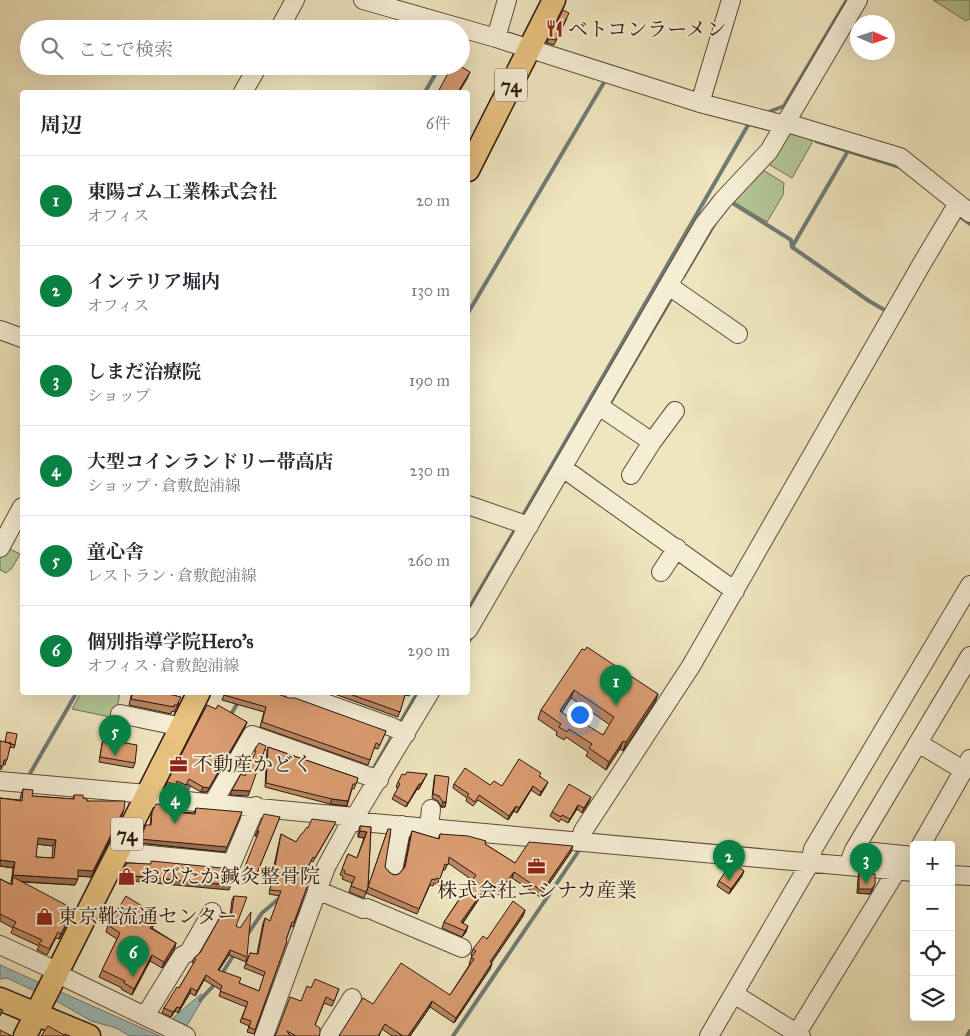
<!DOCTYPE html>
<html lang="ja">
<head>
<meta charset="utf-8">
<style>
	body { margin:0; font-family:"IM FELL Great Primer","Noto Serif JP",serif; background:#f2f2f3; color:#2b2b33 }
	.controls { position:absolute; right:15px; bottom:15px; display:grid; overflow:hidden; border-radius:5px; box-shadow:0 5px 20px #0002 }
	.controls button { width:45px; height:45px; display:grid; place-items:center; padding:0; border:0; border-bottom:1px solid #e1e1e2; background:#fff; color:#2b2b33; font:25px sans-serif }
	.compass { position:absolute; left:850px; top:15px; width:45px; height:45px; border-radius:50%; background:#fff; box-shadow:0 5px 20px #0002; rotate:93deg }
	.you { position:absolute; left:579px; top:714px; width:18px; height:18px; margin:-12px; border:4px solid #fff; border-radius:50%; background:#1a73e8; box-shadow:0 0 0 8px #1a73e833 }
	.badge { display:grid; place-items:center; width:32px; height:32px; border-radius:50%; background:#0b8043; color:#fff; font-size:16px; font-weight:700 }
	.pin { position:absolute; translate:-50% -41px; filter:drop-shadow(0 1px 2px #0008) }
	.pin::after { content:''; position:absolute; top:26px; width:18px; height:15px; background:inherit; clip-path:polygon(0 0,100% 0,50% 100%) }
	.list { margin:0; padding:0; list-style:none }
	h2 { display:flex; justify-content:space-between; align-items:center; height:65px; margin:0; padding:0 20px; font-size:21px }
	h2 small { font-size:16px; font-weight:400; color:#7c7c81 }
	.list li { display:grid; grid-template-columns:32px 1fr auto; gap:15px; align-items:center; box-sizing:border-box; height:90px; padding:0 20px; border-top:1px solid #e1e1e2 }
	.list b { display:block; font-size:19px; white-space:nowrap }
	.list p { margin:0; font-size:16px; white-space:nowrap; color:#7c7c81 }
	.list em { font-size:16px; font-style:normal; color:#7c7c81 }
	.icon { flex:none; width:28px; height:28px; fill:none; stroke:currentColor; stroke-width:2; stroke-linecap:round; stroke-linejoin:round }
	.map { position:relative; flex:none; width:970px; height:1036px; overflow:hidden }
	.search { position:absolute; background:#fff; box-shadow:0 5px 20px #0002; left:20px; top:20px; width:450px; height:55px; display:flex; align-items:center; gap:12px; box-sizing:border-box; padding:0 18px; border-radius:28px; color:#7c7c81; font-size:19px }
	.panel { position:absolute; background:#fff; box-shadow:0 5px 20px #0002; left:20px; top:90px; width:450px; height:605px; border-radius:5px }
	.map>svg:first-child { display:block }
</style>
</head>
<body>
<div class="map">
<svg width="970" height="1036" viewBox="0 0 970 1036">
	<rect width="100%" height="100%" fill="#efe5be"/>
	<filter id="stains"><feTurbulence type="fractalNoise" baseFrequency=".004" numOctaves="4"/><feColorMatrix values="0 0 0 0 .2 0 0 0 0 .09 0 0 0 0 .02 0 0 0 .5 -.17"/></filter>
	<radialGradient id="worn" r=".72"><stop offset=".6" stop-color="#630" stop-opacity="0"/><stop offset="1" stop-color="#630" stop-opacity=".3"/></radialGradient>
	<path fill="#b4c695" stroke="#706e52" d="M933 0H970V19L966 21Z
		M789 132 811 137 812 143 792 178 770 165 768 160Z
		M763 170 784 183 783 195 767 222 734 202Z
		M6 547 20 554 12 568 6 573 0 570V557Z
		M81 693H120L115 718 72 709Z"/>
	<path fill="#9dbdba" stroke="#707a75" d="M0 965 160 1036H130L116 1028 91 1021 60 1003 7 978 0 979Z
		M201 994 204 997 188 1024 185 1027 176 1024 173 1018Z"/>
	<g fill="none" stroke-linecap="round" stroke-linejoin="round">
		<path stroke="#707a75" stroke-width="4" d="M425 92 440 66
			M766 113 784 106 847 0
			M816 141 900 167
			M731 202 791 240 792 247 869 301 888 312
			M962 218 970 224
			M792 247 848 151
			M683 277 715 223
			M468 313 606 79
			M610 403 674 294
			M522 517 751 120
			M468 610 516 528
			M468 643 473 634
			M230 716 244 692
			M399 725 418 692
			M371 773 394 733
			M28 777 77 692
			M185 794 192 781
			M301 880 319 866
			M247 935 262 913 282 896
			M221 975 235 953
			M200 1000 216 983
			M453 1036 580 849
			M967 1036 970 1031"/>
		<defs>
			<path id="minor" d="M363 0 496 38 700 103 785 125
				M279 29 295 0
				M496 38 507 0
				M243 92 258 66
				M700 103 731 0
				M787 123 900 157 970 213
				M669 286 738 334
				M0 330 22 338
				M599 406 652 442 675 411
				M563 468 735 591
				M631 475 652 442
				M468 505 529 526
				M0 548 22 507
				M661 572 677 548
				M468 630 704 224 723 200 769 151 858 0
				M294 692 392 727 406 734
				M120 714 182 727
				M918 743 963 770
				M0 781 147 794 154 798 355 817
				M213 803 252 735 379 780
				M351 821 914 872
				M429 828 431 809
				M580 841 583 831 691 666 924 260 958 203
				M921 845 970 759
				M854 850 914 856
				M118 852 232 863 256 806
				M848 866 854 850 970 656
				M393 870 402 825
				M951 875 970 876
				M317 890 363 909 367 908 462 948
				M0 945 50 968 64 977 186 1036
				M734 994 801 1036
				M145 1016 182 956 189 952 212 912
				M797 1033 897 870
				M264 1036 326 867 351 821 355 817 430 692
				M328 1036 352 998
				M709 1036 810 863 813 849 970 585"/>
			<path id="major" d="M468 170 554 0
				M0 999 89 1036
				M25 1036 199 692"/>
		</defs>
		<use href="#minor" stroke="#5d4a3a" stroke-width="20"/>
		<use href="#major" stroke="#2c160e" stroke-width="25"/>
		<use href="#minor" stroke="#f5eed5" stroke-width="18"/>
		<use href="#major" stroke="#e8c27f" stroke-width="22"/>
	</g>
	<path fill="#bc8762" stroke="#2c160e" fill-rule="evenodd" d="M567 18 554 45 547 43 549 38Z
		M585 650 658 694 655 702 623 751 620 749 606 770 586 756 588 752 566 737 564 740 556 735 557 732 538 719 541 710ZM571 698 610 725 603 735 583 727 561 713Z
		M132 692H160L179 703 174 712 172 711 171 714 129 705Z
		M329 692H411L409 696 405 695 398 717Z
		M224 695 386 731 378 749 374 748 368 765 260 727 264 712 222 700Z
		M216 709 247 722 245 727 207 792H201L187 784 184 790 176 786 174 789 166 787 167 782Z
		M103 739 135 763 133 768 99 762 102 744Z
		M0 741 15 745 14 748 10 747 5 765 3 764 1 770Z
		M268 747 358 778 354 789H352L347 806 330 804 265 787 267 751Z
		M427 774 419 789H417L406 807 392 799 398 788 396 787 398 782 405 775Z
		M435 775 446 802 445 807H441L438 801 432 798 434 780Z
		M540 776 546 786 540 796 531 790 517 813 514 811 508 820 478 800 473 806 466 801 467 798 453 788 454 784 502 786Z
		M23 789 32 796 73 799 74 795 122 815 91 877 78 876 75 885 21 882 69 920 59 939 56 938 47 955 37 950 39 946 11 933 13 928 0 921V879L11 884 13 868 0 866V798L20 800 21 795ZM37 844 53 846 52 858 36 857Z
		M589 802 582 813 577 809 568 823 561 819 559 822 550 816 552 812Z
		M196 808 225 852 139 843 150 825 151 817 152 812 166 811 194 813Z
		M280 817 255 878 242 874 258 836H255Z
		M334 826 313 862 311 861 303 877 310 879 293 927 291 926 286 940 287 941 254 1034 247 1032 249 1026 240 1022 246 1007 219 996 221 990 204 980 195 996 190 993 178 1013 175 1011 171 1017 162 1013 164 1008 179 988 194 963 192 962 194 958 200 953 230 916 232 900 234 896 236 926 247 957 246 962 229 955 219 970 239 983 259 991 264 976 244 968 250 953 257 954 263 923 265 918 270 921 280 896 269 894 272 880 278 872 273 870 280 838 281 834 296 842 308 828Z
		M360 826 371 827 368 887 364 898 349 892 352 883 342 879 343 876 340 875 348 854 357 858 364 838 358 837V832Z
		M388 829 385 867 389 872 394 875 399 874 404 868 410 837 412 831 438 839 440 834 485 844 515 863 571 852 540 897 512 878 499 895 487 887 463 923 466 932 462 937 442 928 444 922 472 880 448 863 445 870H443L437 885 434 883 433 886 430 885 417 914 366 893Z
		M859 873 873 889 870 894 857 893 858 878Z
		M742 876 729 894 717 886 719 881Z
		M525 910 523 916 491 963H492L490 969 454 1023 430 1007 410 1036H392L382 1029 379 1036H339L373 1004 450 995 470 964H469L472 956 471 955 473 949Z
		M156 922 152 928 176 943 174 950 162 968 150 961 132 995 121 989 122 988 99 977 117 939 106 932 108 925Z
		M311 988 339 989 332 1006 324 1003 315 1025 319 1036H274Z"/>
	<path fill="#996e50" stroke="#2c160e" d="M470 72 467 79 459 92H458Z
		M574 690 571 698 557 720 560 711Z
		M658 694 655 702 623 751 626 742Z
		M247 722 245 727 207 792H201L203 787Z
		M623 741 620 749 606 770 609 762Z
		M427 774 419 789H417L406 807 408 803 419 784Z
		M548 782 546 786 540 796 541 792Z
		M533 786 531 790 517 813 519 808Z
		M232 790 250 791 248 796 230 795Z
		M591 797 589 802 582 813 584 808Z
		M332 799 348 801 347 806 330 804Z
		M443 802H446L445 807H441Z
		M578 805 577 809 568 823 570 819Z
		M516 806 514 811 508 820 509 816Z
		M124 809 122 815 91 877 76 876 78 870Z
		M242 812 225 852 139 843 140 839Z
		M257 831H259L258 836H255Z
		M360 831 367 832 364 838 358 837Z
		M38 838 56 840 53 846 35 844Z
		M573 846 571 852 540 897 542 891Z
		M0 860 15 862 13 868 0 866Z
		M744 871 742 876 729 894 731 889Z
		M514 872 512 878 499 895 501 889Z
		M13 875 78 879 75 885 13 881V877L11 881Z
		M123 875 231 885 229 890 121 880Z
		M490 881 487 887 459 928 461 922Z
		M875 884 870 894 857 893 859 889Z
		M525 910 523 916 488 968 490 962Z
		M71 915 69 920 59 939 61 934Z
		M158 916 156 922 148 934 150 928Z
		M468 926 466 932 462 937 465 931Z
		M176 943 174 950 162 968 164 962Z
		M230 950 229 955 216 974 218 970Z
		M152 955 150 961 132 995 134 989Z
		M492 963 490 969 454 1023 456 1018Z
		M206 975 204 980 195 996 197 991Z
		M191 988 190 993 178 1013 180 1008Z
		M432 1001 430 1007 410 1036H408Z
		M177 1007 175 1011 171 1017 173 1012Z"/>
	<path fill="#db9d72" stroke="#2c160e" fill-rule="evenodd" d="M563 10 569 13 556 40 550 39 549 38Z
		M452 66H460L470 72 458 92H443L439 90Z
		M587 647 658 694 626 742 623 741 609 762 589 748 592 744 569 729 567 732 559 727 561 724 541 710 582 649 585 650ZM574 690 614 717 603 735 585 724 583 727 560 711Z
		M133 692H160L181 697 177 705H174V707L131 699Z
		M225 692H272L289 698H295L386 731 380 745 376 743 370 760 262 722 266 707 224 695Z
		M344 692H406L400 712Z
		M207 705 216 709 218 705 247 722 209 788 203 787 189 779 186 785 177 781 176 785 167 782Z
		M7 732 17 734 15 745 5 742Z
		M103 739 137 745 135 763 100 757Z
		M0 741 11 743 7 760H4L3 766H0Z
		M259 743 266 746 250 791 232 790 241 774 245 776 256 751H254Z
		M268 747 358 778 356 784H353L348 801 332 799 266 783Z
		M519 759 541 773 539 776 548 782 541 792 533 786 519 808 516 806 509 816 479 795 475 802 467 796 469 794 454 784 465 768 490 785 494 781 502 786Z
		M407 772 427 774 421 784H419L408 803 394 795 400 784 398 782 402 774 405 775Z
		M435 775 449 777 446 802H443L439 796 433 794Z
		M569 784 591 797 584 808 578 805 570 819 562 815 561 817 552 812Z
		M23 789 33 790 32 796 74 799V795H83V798L87 799V801H125L124 809 93 871 78 870V879L13 875 15 862 0 860V798L22 801ZM38 838 56 840 54 858 36 857Z
		M156 804 166 805V811L195 814 196 808 242 812 227 847 140 839 146 825H151L152 812Z
		M264 814 280 817 257 873 244 869 259 831H257Z
		M312 819 336 822 315 858 313 857 303 877 310 879 294 922H292L286 940 287 941 255 1030 249 1027 251 1021 242 1018 248 1002 220 991 222 986 206 975 197 991 191 988 180 1008 177 1007 173 1012 164 1008 177 987 179 988 196 959 194 958 200 953 223 912 231 917 234 896 247 897 236 926 240 928 251 912 247 957 230 950 218 970 241 978 239 983 259 991 265 972 246 964 250 953 258 954 265 918 270 921 281 891 270 890 272 880 280 868 275 866 281 834 296 842 301 834H302L307 827 308 828Z
		M360 826 371 827 368 887 366 892 351 886 355 877 344 873 345 871 342 869 348 854 357 858 367 832 360 831Z
		M388 829H391L385 867 389 872 394 875 399 874 405 867 412 831 439 839 440 834 468 836 486 841 485 844 515 863 529 842 573 846 542 891 514 872 501 889 490 881 461 922 468 926 465 931 444 922 476 875 449 857 448 865 445 864 440 879 436 878 435 880 432 879 419 909 368 887Z
		M151 861 232 869 231 885 123 875V870L127 863 151 864Z
		M732 862 744 871 731 889 719 881Z
		M859 873 875 874V884L872 889H859Z
		M13 877 68 906 71 915 61 934 58 932 49 949 39 944 42 940 13 927 16 922 0 914V879L12 885Z
		M126 896 158 916 150 928 176 943 164 962 152 955 134 989 124 983 125 981 102 970 120 933 108 925Z
		M513 901 525 910 490 962 492 963 456 1018 432 1001 408 1036H403L385 1024 378 1036H339L363 998 373 1004 401 963 450 995 474 959 471 958 476 951 473 949 483 936 487 939Z
		M315 979 339 989 334 1001 326 997 315 1025 320 1028V1033L319 1036H296L287 1031 290 1036H274L276 1034 290 997 301 1001 307 986 311 988Z
		M0 1009 3 1010 0 1016Z
		M48 1026 64 1035 65 1034 70 1036H41Z
		M0 1030 12 1036H0Z"/>
	<defs>
		<symbol id="restaurant-bare" viewBox="-9 -9 18 18"><path d="M-5-6h1v4h1v-4h1v4h1v-4h1v5L-1.5 .5V6h-2V.5L-5-1ZM5-6V6H3V1.5H1.5Q1.5-4 5-6Z" fill="#8f2418" stroke="#f5eed5" stroke-width="2.5" paint-order="stroke"/></symbol>
		<symbol id="office-bare" viewBox="-9 -9 18 18"><path d="M-6-3h4V-5.5h4V-3h4V5H-6ZM-1-4.5V-3h2v-1.5ZM-6 0V1H6V0Z" fill="#8f2418" stroke="#f5eed5" stroke-width="2.5" paint-order="stroke"/></symbol>
		<symbol id="shop-bare" viewBox="-9 -9 18 18"><path d="M-5-2.5h2.3a2.7 3.5 0 0 1 5.4 0H5L5.5 6h-11ZM-1.5-2.5h3a1.5 2.3 0 0 0-3 0Z" fill="#8f2418" stroke="#f5eed5" stroke-width="2.5" paint-order="stroke"/></symbol>
	</defs>
	<g fill-rule="evenodd">
		<use href="#restaurant-bare" x="542" y="16" width="25" height="25"/>
		<use href="#office-bare" x="166" y="752" width="25" height="25"/>
		<use href="#office-bare" x="524" y="854" width="25" height="25"/>
		<use href="#shop-bare" x="114" y="864" width="25" height="25"/>
		<use href="#shop-bare" x="32" y="904" width="25" height="25"/>
	</g>
	<g text-anchor="middle" dominant-baseline="central" stroke-width="4" stroke-linejoin="round" paint-order="stroke">
		<g fill="#f5eed5" stroke="#68574a" stroke-width="1">
			<rect x="495" y="68.5" width="32" height="33" rx="4"/>
			<rect x="111" y="817.5" width="32" height="33" rx="4"/>
		</g>
		<g font-size="19" font-weight="bold" fill="#2c160e">
			<text x="511" y="85">74</text>
			<text x="127" y="834">74</text>
		</g>
		<g font-size="20" fill="#2c160e" stroke="#f5eed5" text-anchor="start">
			<text x="568" y="29">ベトコンラーメン</text>
			<text x="193" y="764">不動産かどく</text>
			<text x="140" y="876">おびたか鍼灸整骨院</text>
			<text x="537" y="890" text-anchor="middle">株式会社ニシナカ産業</text>
			<text x="58" y="916">東京靴流通センター</text>
		</g>
	</g>
	<rect width="100%" height="100%" filter="url(#stains)"/>
	<rect width="100%" height="100%" fill="url(#worn)"/>
</svg>
<div class="controls">
<button>+</button>
<button>−</button>
<button><svg class="icon" aria-label="locate" viewBox="0 0 24 24"><circle cx="12" cy="12" r="6"/><path d="M12 2v4M12 18v4M2 12h4M18 12h4"/></svg></button>
<button><svg class="icon" aria-label="layers" viewBox="0 0 24 24"><path d="M12 4l9 5-9 5-9-5zM3 14l9 5 9-5"/></svg></button>
</div>
<svg class="compass" viewBox="-18 -18 36 36"><path d="M0-13l5 13h-10z" fill="#e53935"/><path d="M0 13l5-13h-10z" fill="#7c7c81"/></svg>
<div class="you"></div>
<div class="pin badge" style="left:616px;top:706px">1</div>
<div class="pin badge" style="left:729px;top:881px">2</div>
<div class="pin badge" style="left:866px;top:884px">3</div>
<div class="pin badge" style="left:175px;top:824px">4</div>
<div class="pin badge" style="left:115px;top:756px">5</div>
<div class="pin badge" style="left:133px;top:977px">6</div>
<div class="search"><svg class="icon" aria-label="search" viewBox="0 0 24 24"><circle cx="10" cy="10" r="6"/><path d="M15 15l6 6"/></svg>ここで検索</div>
<section class="panel">
<h2>周辺<small>6件</small></h2>
<ul class="list">
<li><span class="badge">1</span><div><b>東陽ゴム工業株式会社</b><p>オフィス</p></div><em>20 m</em></li>
<li><span class="badge">2</span><div><b>インテリア堀内</b><p>オフィス</p></div><em>130 m</em></li>
<li><span class="badge">3</span><div><b>しまだ治療院</b><p>ショップ</p></div><em>190 m</em></li>
<li><span class="badge">4</span><div><b>大型コインランドリー帯高店</b><p>ショップ · 倉敷飽浦線</p></div><em>230 m</em></li>
<li><span class="badge">5</span><div><b>童心舎</b><p>レストラン · 倉敷飽浦線</p></div><em>260 m</em></li>
<li><span class="badge">6</span><div><b>個別指導学院Hero's</b><p>オフィス · 倉敷飽浦線</p></div><em>290 m</em></li>
</ul>
</section>
</div>
</body>
</html>
